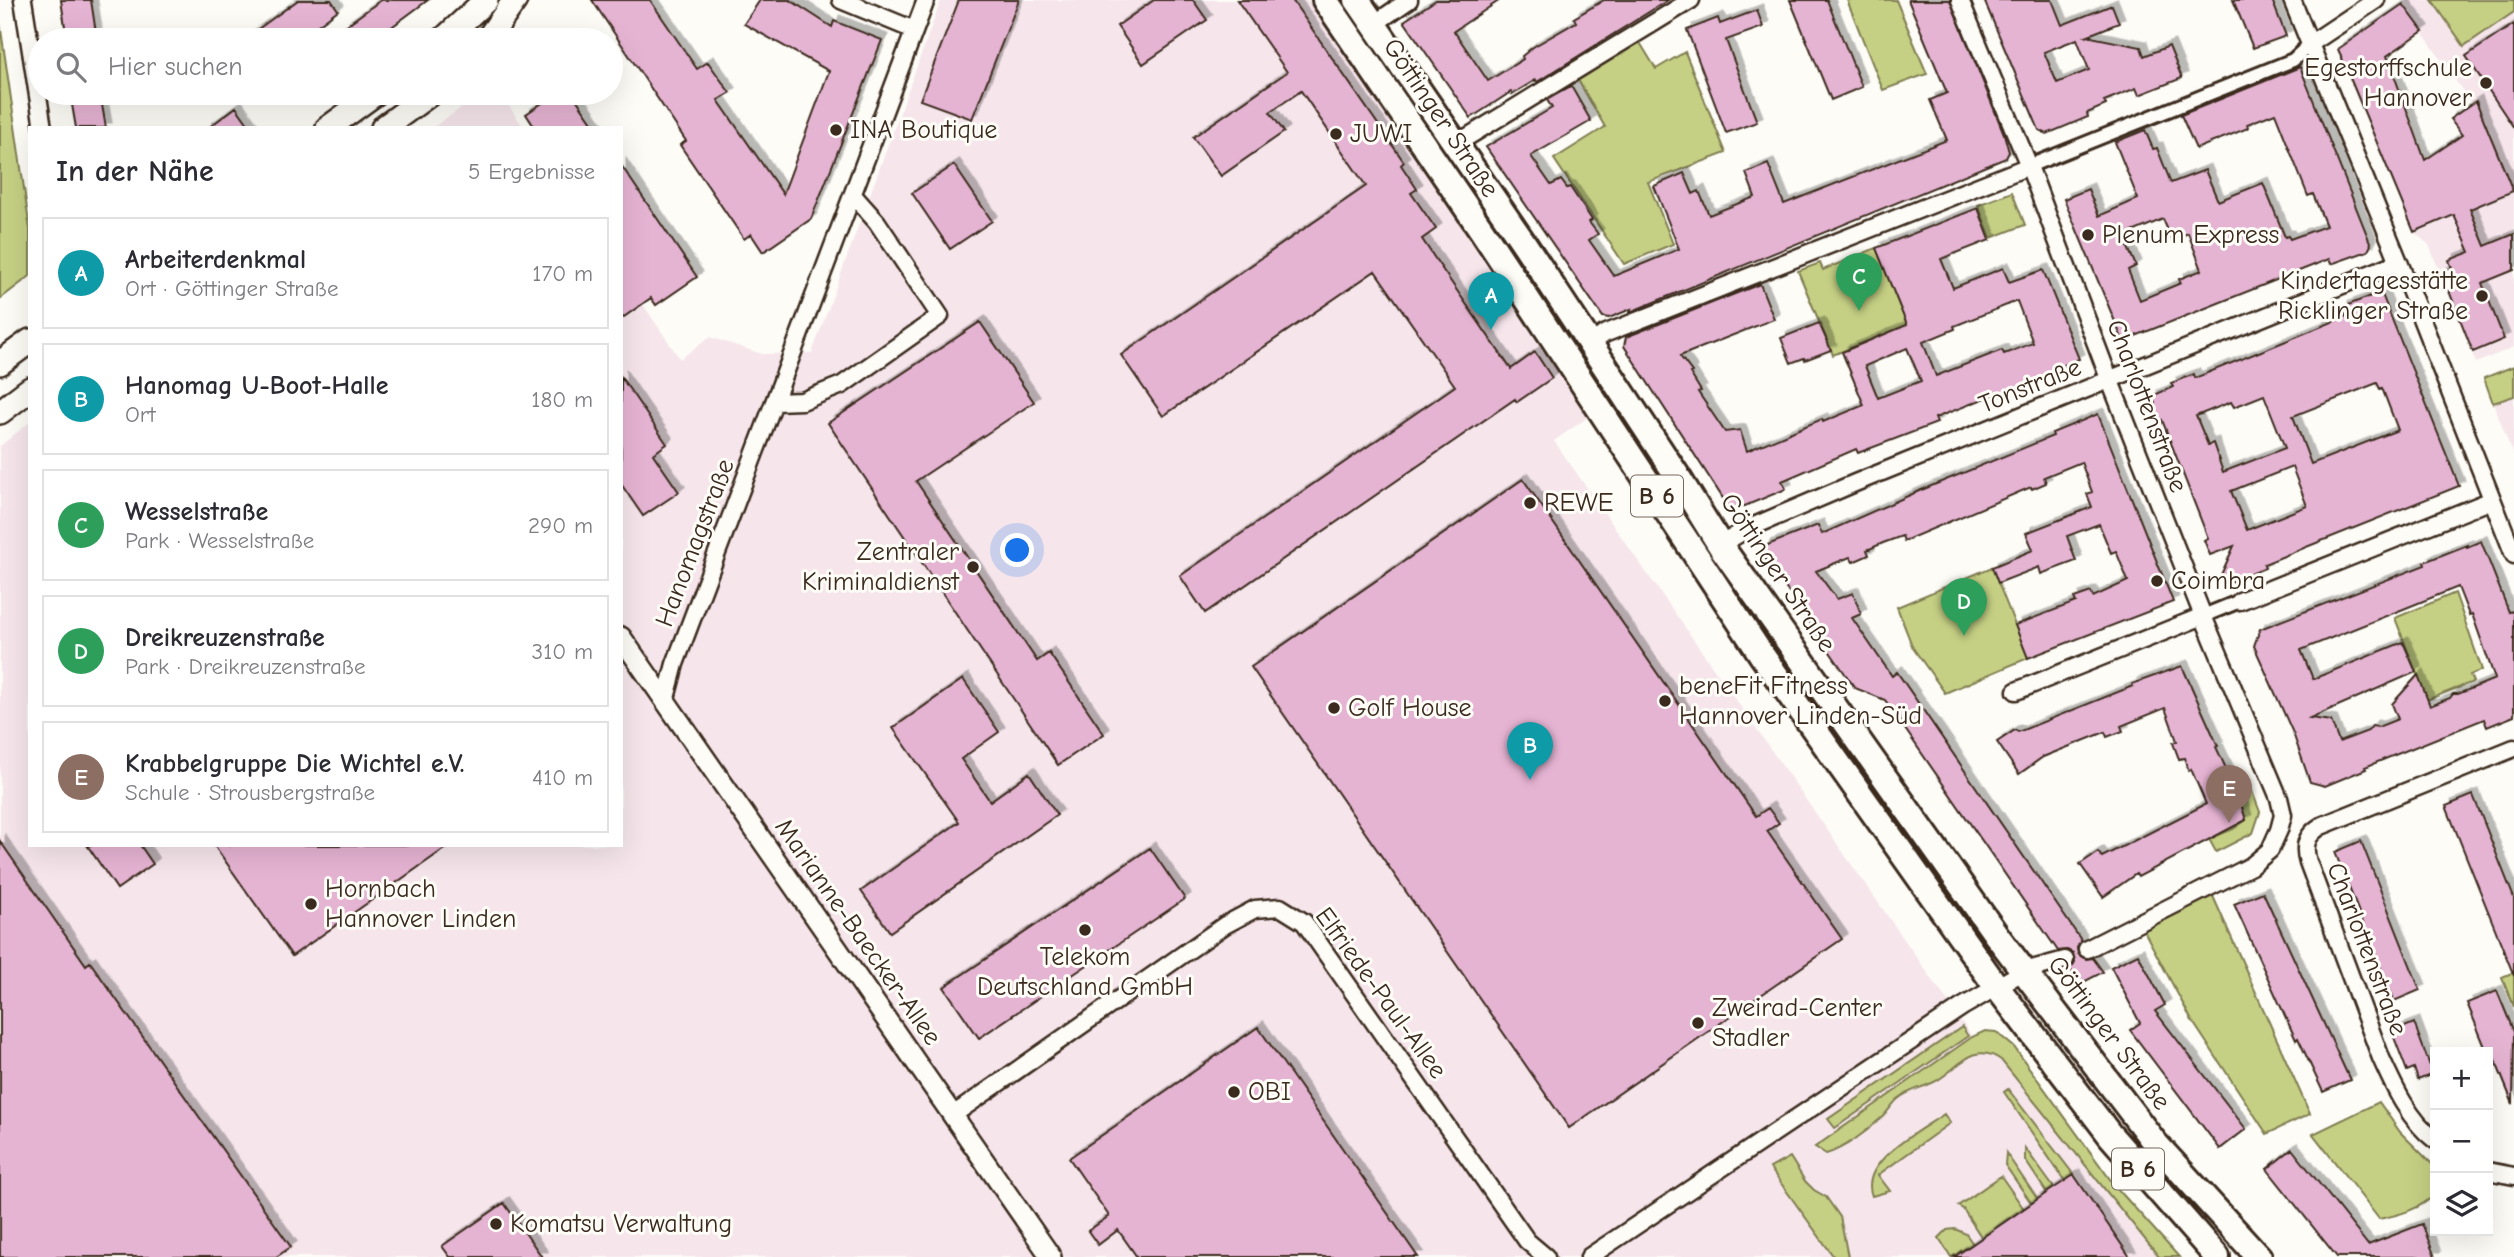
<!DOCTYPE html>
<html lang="de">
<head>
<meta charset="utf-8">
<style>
	body { margin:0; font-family:"Comic Neue",sans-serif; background:#f7f7f7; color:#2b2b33 }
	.controls { position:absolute; right:21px; bottom:21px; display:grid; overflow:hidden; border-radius:0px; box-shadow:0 7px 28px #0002 }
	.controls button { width:63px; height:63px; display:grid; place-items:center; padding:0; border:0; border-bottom:2px solid #e1e1e2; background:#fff; color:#2b2b33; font:35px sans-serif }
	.you { position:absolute; left:1018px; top:551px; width:24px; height:24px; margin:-18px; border:5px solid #fff; border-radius:50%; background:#1a73e8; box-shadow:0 0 0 10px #1a73e833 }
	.badge { display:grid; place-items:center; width:46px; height:46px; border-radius:50%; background:#0f766e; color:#fff; font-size:23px; font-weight:700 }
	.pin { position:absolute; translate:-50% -58px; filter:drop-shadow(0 2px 4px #0008) }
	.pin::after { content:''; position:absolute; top:37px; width:24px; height:21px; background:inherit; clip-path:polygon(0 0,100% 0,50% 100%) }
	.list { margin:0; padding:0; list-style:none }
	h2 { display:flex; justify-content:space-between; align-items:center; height:91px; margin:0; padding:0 28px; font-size:30px }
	h2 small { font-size:23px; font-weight:400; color:#7c7c81 }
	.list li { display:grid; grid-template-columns:46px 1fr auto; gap:21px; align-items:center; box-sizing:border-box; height:112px; margin:0 14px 14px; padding:0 14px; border:2px solid #e1e1e2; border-radius:0px }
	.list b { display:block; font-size:26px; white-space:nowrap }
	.list p { margin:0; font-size:23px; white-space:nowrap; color:#7c7c81 }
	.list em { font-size:23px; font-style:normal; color:#7c7c81 }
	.icon { flex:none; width:38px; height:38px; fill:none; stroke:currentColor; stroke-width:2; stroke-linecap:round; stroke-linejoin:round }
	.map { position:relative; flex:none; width:2514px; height:1257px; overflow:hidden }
	.search { position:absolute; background:#fff; box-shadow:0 7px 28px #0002; left:28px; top:28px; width:595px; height:77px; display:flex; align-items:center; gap:18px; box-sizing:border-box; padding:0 24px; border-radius:38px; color:#7c7c81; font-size:26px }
	.panel { position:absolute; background:#fff; box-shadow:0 7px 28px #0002; left:28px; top:126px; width:595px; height:721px; border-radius:0px }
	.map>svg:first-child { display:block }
</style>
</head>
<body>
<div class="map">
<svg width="2514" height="1257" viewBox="0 0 2514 1257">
	<defs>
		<filter id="shadow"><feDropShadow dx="5.5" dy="-5.5" stdDeviation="0" flood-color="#0004"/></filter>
	</defs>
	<rect width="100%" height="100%" fill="#fdfcf7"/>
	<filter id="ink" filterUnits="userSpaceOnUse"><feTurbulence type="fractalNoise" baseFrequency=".0143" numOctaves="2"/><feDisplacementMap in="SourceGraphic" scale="14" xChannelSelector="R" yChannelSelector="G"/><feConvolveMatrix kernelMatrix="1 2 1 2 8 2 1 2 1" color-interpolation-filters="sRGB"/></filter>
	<g filter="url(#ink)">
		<path fill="#f6e6ec" d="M941 0H1308L1432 172 1595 412 1554 441 1972 1036 1985 1031 1996 1032 2014 1047 2115 1186 2179 1257H0V446L30 422V845H621V272L680 359 710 337 762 354 812 353Z
			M2409 0H2514V347L2476 363 2429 245 2414 232 2513 191 2491 137 2493 135 2403 4Z
			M483 93H500L524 128H432Z
			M2514 366V458L2484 378Z"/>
		<path fill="#c5d084" stroke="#807d51" stroke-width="2" d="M1847 0H1896L1927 74 1883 90Z
			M2432 0H2514V12L2464 46Z
			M0 23 30 230V276L0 299Z
			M1639 41 1656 69 1685 52 1726 153 1648 182 1673 244 1624 264 1554 159 1605 127 1578 80Z
			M2012 192 2025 225 1991 238 1978 205Z
			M1876 248 1907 325 1833 355 1798 271 1820 263 1823 270Z
			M2514 366V396L2493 403 2484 378Z
			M1992 567 2028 658 1945 693 1913 648 1897 607Z
			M2455 593 2482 670 2470 675 2473 682 2427 700 2395 618Z
			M2250 786 2260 812 2253 833 2216 852 2209 839 2233 829 2246 820 2237 792Z
			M2212 894 2310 1114 2267 1134 2191 1019 2143 929Z
			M2514 972V1007L2502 977Z
			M1962 1027 1968 1036 1835 1128 1828 1119Z
			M1985 1031 1996 1032 2014 1047 2115 1186 2179 1257H2159L2001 1060C1971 1039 1956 1073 1932 1083 1919 1089 1909 1090 1898 1099 1891 1105 1887 1114 1880 1119 1866 1132 1844 1149 1826 1154L1815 1147 1972 1037Z
			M2008 1089 2074 1175 2065 1181 2004 1092Z
			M2379 1102 2400 1132 2435 1167V1194C2421 1209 2399 1215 2379 1219L2313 1134Z
			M1944 1114 1950 1123 1878 1175 1890 1191 1872 1196C1858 1162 1921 1130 1944 1114Z
			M2025 1148 2054 1188 2047 1193 2025 1160Z
			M2006 1153 2038 1200 2032 1204 2005 1165Z
			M1790 1157 1805 1181 1814 1190 1826 1197 1840 1217 1848 1257H1834L1770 1168Z
			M2001 1176 2024 1209 1982 1238 1963 1209 1958 1206Z
			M1955 1229 1966 1234 1973 1244 1951 1257 1939 1238 1947 1230Z"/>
		<path fill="#e6b4d3" stroke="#3b2a1e" stroke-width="2" fill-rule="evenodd" filter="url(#shadow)" d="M61 0H91L96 33 90 34 91 40H67Z
			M298 0H331L338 10 298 40H243Z
			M381 0H428L374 40H353L344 27Z
			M592 0H650L697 69 708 62 730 93 718 100 783 194 829 71 744 24 760 0H790L832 27 834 21 882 40 811 219 763 252 751 234 744 239 680 145 686 141Z
			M959 0H1019L972 119 920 100Z
			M1154 0H1193L1207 20 1143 64 1117 26Z
			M1237 0H1292L1404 162 1401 165 1417 189 1411 193 1436 229 1422 239 1438 263 1511 369 1535 352 1552 378 1517 402 1515 399 1205 613 1180 576 1455 386 1375 271 1163 416 1121 355 1366 186 1301 91 1270 112 1284 132 1221 176 1193 137 1287 72Z
			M1436 0H1500L1454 31 1488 81 1523 59 1522 56 1533 47 1576 22 1574 18 1604 0H1668L1537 82 1536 80 1512 94 1511 92 1471 118 1404 21Z
			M1790 0H1827L1862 87 1831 100Z
			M1908 0H1950L2004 134 2009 152 2006 158 1630 312 1631 309 1609 318 1603 317 1486 147 1552 108 1547 100 1571 86 1591 121 1531 156 1551 185 1561 180 1567 188 1570 187 1592 220 1589 222 1598 234 1589 240 1614 276 1679 249 1654 186 1684 173 1693 194 1699 191 1709 215 1755 197 1746 173 1768 164 1784 204 1947 140 1930 100 1947 93Z
			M1984 0H2052L2062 25 2112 5 2119 23 2086 36 2141 47 2144 56 2169 46 2182 78 2139 95 2136 88 2104 101 2106 105 2087 113 2088 117 2047 134 2039 130ZM2077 39 2089 70 2057 83 2044 52Z
			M2233 0H2272L2286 36 2253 48Z
			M2403 4 2423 31 2387 56 2425 160 2462 135 2450 119 2476 101 2513 191 2470 209 2485 246 2514 234V270L2482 283 2504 339 2473 352 2442 273 2452 269 2449 260 2470 252 2454 215 2414 232 2338 49Z
			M1757 10 1763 27 1726 40 1757 122 1726 133 1687 30 1718 18 1720 24Z
			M2514 24V128L2466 56Z
			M2300 67 2371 245 2368 251 2331 264 2329 259 2123 341 2064 199 2088 189 2099 216 2138 199 2115 142 2145 130 2153 149 2157 148 2171 183 2205 170 2218 201 2263 183 2285 237 2288 236 2290 239 2326 226 2313 194 2308 196 2275 113 2247 124 2248 128 2196 149 2181 115ZM2163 219 2172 240 2188 233 2202 270 2179 279 2181 283 2140 300 2128 270 2136 266 2123 236Z
			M70 93H100L106 128H76Z
			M557 93H572L596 128H535L526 114Z
			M236 107 251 128H208Z
			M621 165 697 277 656 305 651 298 621 319Z
			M954 165 992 221 950 249 912 193Z
			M1978 208 1990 240 1941 259 1953 288 2003 268 2009 282 2043 270 2079 359 2064 365 2066 370 1999 396 1998 393 1935 418 1937 423 1858 453 1856 449 1782 481 1786 489 1740 508 1728 506 1624 346 1626 337 1760 284 1774 319 1680 356 1692 372 1690 373 1701 391 1698 392 1725 432 1740 430 1747 451 1822 419 1823 422 1864 405 1842 352 1907 325 1876 248ZM2017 301 2033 343 2004 354 2002 350 1936 376 1923 342 1955 329 1954 326ZM1907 348 1921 381 1878 398 1865 366Z
			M2381 292 2459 486 2264 564 2265 568 2231 582 2220 577 2234 546 2210 555 2204 540 2208 538 2162 420 2158 422 2152 407 2156 406 2152 396 2173 387 2171 383 2194 374 2195 378 2347 316 2343 307ZM2377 383 2380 389 2382 388 2398 430 2311 464 2293 416ZM2264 395 2285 448 2223 472 2213 443 2208 445 2196 416 2231 402 2234 407ZM2292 467 2307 506 2247 530 2231 491Z
			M980 322 1034 402 916 481 1037 661 1049 653 1104 734 1058 765 828 423Z
			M1819 323 1831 350 1805 360 1804 358 1791 363 1781 338Z
			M621 377 667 444 653 454 679 492 643 516 621 484Z
			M2098 414 2173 602 2028 658 2015 625 2076 602 2074 598 2091 592 2093 597 2128 581 2116 551 2111 553 2099 524 2067 536 2076 561 2041 574 2039 567 1998 583 1992 567 2033 550 2026 533 2092 507 2087 494 2092 492 2081 462 2044 477 2046 483 2032 489 2031 487 1904 541 1902 536 1883 543 1867 550 1869 555 1853 562 1850 557 1816 571 1837 599 1853 593 1861 614 1852 618 1892 676 1897 672 2081 940 2077 948 2078 954 2086 959 2093 958 2103 972 2080 984 2070 969 2075 962 2073 953 2067 950 2058 951 1885 700 1855 688 1762 554 1765 546 1818 525 1822 534 1919 491 2053 436 2052 433Z
			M1523 479 1756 816 1768 808 1779 823 1767 831 1842 939 1569 1128 1251 667Z
			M2481 541 2509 612 2514 611V716L2487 727 2484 719 2365 767 2366 769 2325 786 2310 782 2293 733 2254 646 2260 629 2425 565 2424 562 2467 545V547ZM2458 587 2469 615 2472 614 2495 679 2458 694H2453L2450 698 2430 706 2418 675 2392 704 2398 719 2378 727 2372 726 2368 731 2339 742 2331 721 2310 718 2416 672 2403 642 2313 679 2301 650Z
			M2182 666 2218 746 2216 747 2237 792 2246 820 2138 877 2136 874 2103 897 2080 864 2098 852 2102 857 2206 804 2191 769 2189 771 2184 758 2179 759 2173 743 2177 741 2165 708 2121 726 2123 731 2107 737 2105 732 2043 757 2019 774 1997 742 2015 730 2018 732 2133 686 2132 684Z
			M963 679 999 732 961 759 990 801 1029 773 1057 815 890 932 861 891 959 822 893 728Z
			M2473 795 2514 898V976L2446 806Z
			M0 841 86 965 90 962 291 1247 276 1257H0Z
			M2361 841 2420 990 2394 1001 2335 852Z
			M87 845H140L153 864 117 889Z
			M214 845H450L292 956Z
			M1150 848 1185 899 979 1038 944 987Z
			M2263 892 2350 1080 2323 1092 2298 1038 2296 1040 2234 904Z
			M2138 954 2165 1005 2155 1011 2246 1129 2220 1149 2130 1030 2140 1023 2111 967Z
			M2497 991 2514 1032 2513 1104 2491 1050 2487 1052 2467 1003Z
			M2414 1023 2433 1074 2418 1080 2414 1068 2407 1071 2392 1032Z
			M1258 1027 1418 1257H1137L1118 1230 1098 1245 1088 1231 1109 1216 1069 1158Z
			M2292 1149 2368 1245 2422 1224 2435 1257H2337L2267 1169Z
			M2074 1175 2130 1257H1954L2045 1194Z
			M504 1203 542 1257H450L442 1246Z"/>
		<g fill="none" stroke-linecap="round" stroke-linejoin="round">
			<defs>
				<path id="pedestrian" d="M2029 166 2293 60 2310 44
					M2203 616 2240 601"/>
				<path id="minor" d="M23 0 43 128
					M841 0 914 30
					M1960 0 2029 166 2110 381 2203 616 2279 798 2283 815 2279 830 2270 850 2251 866 2087 949
					M2292 0 2399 262 2514 555
					M1374 24 1409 0
					M2310 44 2376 0
					M1456 144 1691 0
					M1590 345 1604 334 2029 166
					M775 402 802 401 842 385 940 316 877 222 853 195
					M1720 545 1747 529 1855 483 2399 262
					M2240 601 2492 500
					M2016 691 2203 616
					M665 702 675 664 926 0
					M953 1115 1225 925 1255 909 1280 907 1304 922 1527 1241 1546 1257
					M2435 1140C2409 1120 2394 1087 2381 1058L2308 862C2303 846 2306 835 2321 826L2514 748
					M2488 1171 2514 1176
					M1589 1257 1962 1007 2024 971 2065 960"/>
				<path id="tertiary" d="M621 637 1051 1257"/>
				<path id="secondary" d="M443 40 486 0
					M487 40 515 0
					M328 128 376 93
					M383 128 431 93
					M0 363 30 341
					M0 412 30 389"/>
				<path id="primary" d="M1325 0 1483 232 1761 654 1996 986 2110 1135 2217 1257
					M1357 0 1525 245 1676 474 1720 545 1997 936 2155 1143 2259 1257"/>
			</defs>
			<use href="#pedestrian" stroke="#3b2a1e" stroke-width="18"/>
			<use href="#minor" stroke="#3b2a1e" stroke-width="21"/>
			<use href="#tertiary" stroke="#3b2a1e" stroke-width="24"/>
			<use href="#secondary" stroke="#3b2a1e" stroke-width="28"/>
			<use href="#primary" stroke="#3b2a1e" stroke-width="30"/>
			<use href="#pedestrian" stroke="#fdfcf7" stroke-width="12"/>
			<use href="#minor" stroke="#fdfcf7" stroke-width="16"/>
			<use href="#tertiary" stroke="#fdfcf7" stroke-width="19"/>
			<use href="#secondary" stroke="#fdfcf7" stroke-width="23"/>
			<use href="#primary" stroke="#fdfcf7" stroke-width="24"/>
		</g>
	</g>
	<g fill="#3b2a1e" stroke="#fdfcf7" stroke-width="2.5">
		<circle cx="2486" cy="83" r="7"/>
		<circle cx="836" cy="130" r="7"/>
		<circle cx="1336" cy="134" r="7"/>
		<circle cx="2088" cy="235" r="7"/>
		<circle cx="2482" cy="296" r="7"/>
		<circle cx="1530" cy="503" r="7"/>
		<circle cx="973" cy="567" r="7"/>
		<circle cx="2157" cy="581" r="7"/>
		<circle cx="1665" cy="701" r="7"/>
		<circle cx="1334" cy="708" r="7"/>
		<circle cx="311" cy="904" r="7"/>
		<circle cx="1085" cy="930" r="7"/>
		<circle cx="1698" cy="1023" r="7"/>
		<circle cx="1234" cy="1092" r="7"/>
		<circle cx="496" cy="1224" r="7"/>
	</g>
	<g text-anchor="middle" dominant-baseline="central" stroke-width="6" stroke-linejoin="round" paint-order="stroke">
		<g fill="#fdfcf7" stroke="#75695f" stroke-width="2">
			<rect x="1631" y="475.5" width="52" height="41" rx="5"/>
			<rect x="2112" y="1148.5" width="52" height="41" rx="5"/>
		</g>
		<g font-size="24" font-weight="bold" fill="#3b2a1e">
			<text x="1657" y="496">B 6</text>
			<text x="2138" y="1169">B 6</text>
		</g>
		<g font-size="26" fill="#3b2a1e" stroke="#fdfcf7" text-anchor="start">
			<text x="2472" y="68" text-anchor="end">Egestorffschule<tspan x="2472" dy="30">Hannover</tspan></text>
			<text x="850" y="130">INA Boutique</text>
			<text x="1350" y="134">JUWI</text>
			<text x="2102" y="235">Plenum Express</text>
			<text x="2468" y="281" text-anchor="end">Kindertagesstätte<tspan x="2468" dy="30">Ricklinger Straße</tspan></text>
			<text x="1544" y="503">REWE</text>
			<text x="959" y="552" text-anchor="end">Zentraler<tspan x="959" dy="30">Kriminaldienst</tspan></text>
			<text x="2171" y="581">Coimbra</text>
			<text x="1679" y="686">beneFit Fitness<tspan x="1679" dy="30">Hannover Linden-Süd</tspan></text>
			<text x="1348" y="708">Golf House</text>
			<text x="325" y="889">Hornbach<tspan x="325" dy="30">Hannover Linden</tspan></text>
			<text x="1085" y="957" text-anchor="middle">Telekom<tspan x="1085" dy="30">Deutschland GmbH</tspan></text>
			<text x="1712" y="1008">Zweirad-Center<tspan x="1712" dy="30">Stadler</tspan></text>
			<text x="1248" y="1092">OBI</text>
			<text x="510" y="1224">Komatsu Verwaltung</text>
		</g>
		<g font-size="26" fill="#3b2a1e" stroke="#fdfcf7">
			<text transform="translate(1441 118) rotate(56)">Göttinger Straße</text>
			<text transform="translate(2030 386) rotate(-22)">Tonstraße</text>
			<text transform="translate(2147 406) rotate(69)">Charlottenstraße</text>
			<text transform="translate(695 543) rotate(-69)">Hanomagstraße</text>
			<text transform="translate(1778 573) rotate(56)">Göttinger Straße</text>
			<text transform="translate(858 932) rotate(55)">Marianne-Baecker-Allee</text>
			<text transform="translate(2367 949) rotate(69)">Charlottenstraße</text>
			<text transform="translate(1381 993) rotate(54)">Elfriede-Paul-Allee</text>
			<text transform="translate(2109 1033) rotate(53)">Göttinger Straße</text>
		</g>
	</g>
</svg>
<div class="controls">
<button>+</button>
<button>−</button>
<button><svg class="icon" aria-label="layers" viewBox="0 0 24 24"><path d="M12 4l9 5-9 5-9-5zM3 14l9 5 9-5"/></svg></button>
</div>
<div class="you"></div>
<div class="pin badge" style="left:1491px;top:330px;background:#0f9aa8">A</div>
<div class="pin badge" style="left:1530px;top:780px;background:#0f9aa8">B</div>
<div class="pin badge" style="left:1859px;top:311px;background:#2e9e5b">C</div>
<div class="pin badge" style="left:1964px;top:636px;background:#2e9e5b">D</div>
<div class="pin badge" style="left:2229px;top:823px;background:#8d6e63">E</div>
<div class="search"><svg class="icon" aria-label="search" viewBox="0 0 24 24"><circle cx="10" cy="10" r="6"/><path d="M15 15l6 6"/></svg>Hier suchen</div>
<section class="panel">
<h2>In der Nähe<small>5 Ergebnisse</small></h2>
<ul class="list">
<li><span class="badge" style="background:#0f9aa8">A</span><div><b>Arbeiterdenkmal</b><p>Ort · Göttinger Straße</p></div><em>170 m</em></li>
<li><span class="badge" style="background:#0f9aa8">B</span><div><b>Hanomag U-Boot-Halle</b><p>Ort</p></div><em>180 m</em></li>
<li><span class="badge" style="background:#2e9e5b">C</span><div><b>Wesselstraße</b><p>Park · Wesselstraße</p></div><em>290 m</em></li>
<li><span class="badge" style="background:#2e9e5b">D</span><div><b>Dreikreuzenstraße</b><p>Park · Dreikreuzenstraße</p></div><em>310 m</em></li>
<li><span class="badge" style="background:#8d6e63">E</span><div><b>Krabbelgruppe Die Wichtel e.V.</b><p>Schule · Strousbergstraße</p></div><em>410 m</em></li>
</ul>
</section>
</div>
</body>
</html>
